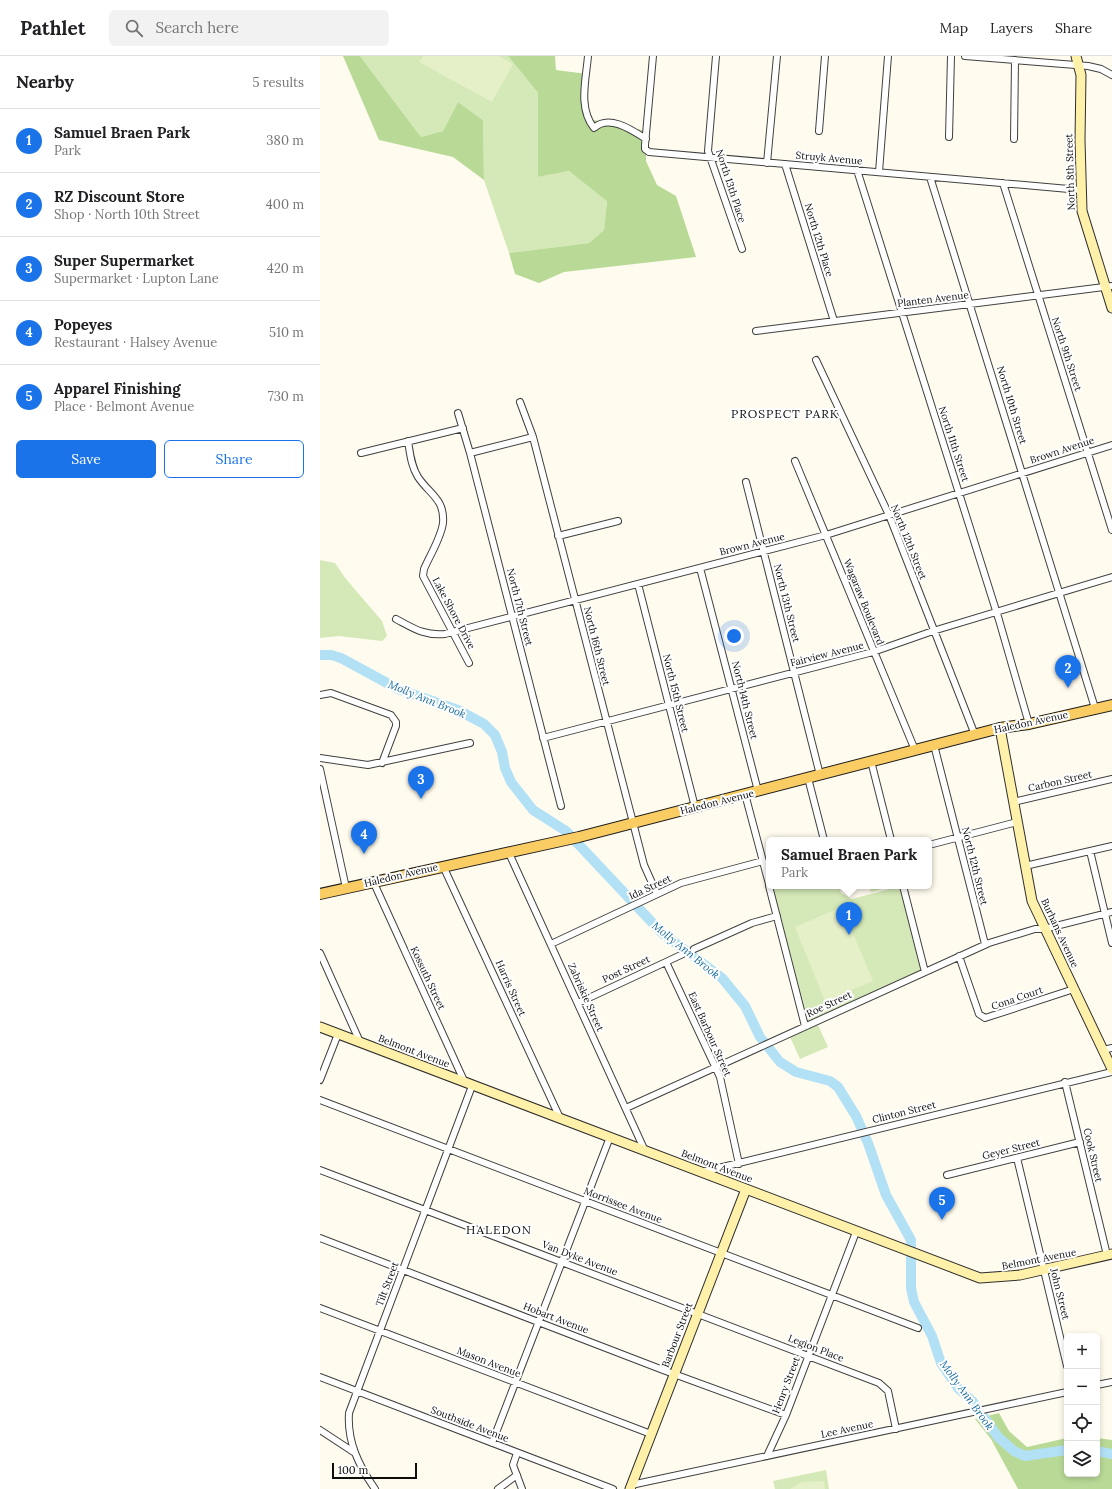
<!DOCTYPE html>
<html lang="en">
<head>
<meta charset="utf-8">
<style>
	body { margin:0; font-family:Lora,serif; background:#f2f2f2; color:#202124 }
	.controls { position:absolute; right:12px; bottom:12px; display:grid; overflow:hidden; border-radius:6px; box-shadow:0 2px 6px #0003 }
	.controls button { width:36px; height:36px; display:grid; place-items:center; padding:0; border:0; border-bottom:1px solid #e0e0e0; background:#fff; color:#202124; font:20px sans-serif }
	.scale { position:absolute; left:12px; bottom:10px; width:85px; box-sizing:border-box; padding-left:4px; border:2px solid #0d0d0d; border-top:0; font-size:11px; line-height:14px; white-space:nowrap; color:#0d0d0d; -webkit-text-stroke:3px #fff; paint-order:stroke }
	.you { position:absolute; left:414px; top:580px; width:14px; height:14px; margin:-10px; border:3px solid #fff; border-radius:50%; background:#1a73e8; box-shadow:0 0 0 6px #1a73e833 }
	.badge { display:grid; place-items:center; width:26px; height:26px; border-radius:50%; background:#1a73e8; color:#fff; font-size:13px; font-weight:700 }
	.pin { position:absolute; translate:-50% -33px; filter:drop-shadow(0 1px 2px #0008) }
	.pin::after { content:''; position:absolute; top:21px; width:14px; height:12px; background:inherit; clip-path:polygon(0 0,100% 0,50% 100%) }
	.popup { position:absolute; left:446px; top:781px; width:166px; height:52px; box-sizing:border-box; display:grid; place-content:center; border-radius:6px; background:#fff; filter:drop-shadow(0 1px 3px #0005); font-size:13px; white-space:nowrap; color:#757577 }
	.popup b { font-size:15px; color:#202124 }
	.popup::after { content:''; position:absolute; left:50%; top:100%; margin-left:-8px; border:8px solid transparent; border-top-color:#fff }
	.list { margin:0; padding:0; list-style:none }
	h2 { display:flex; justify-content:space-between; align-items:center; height:52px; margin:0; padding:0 16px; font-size:17px }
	h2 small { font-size:13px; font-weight:400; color:#757577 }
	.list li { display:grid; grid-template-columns:26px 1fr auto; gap:12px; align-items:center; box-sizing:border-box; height:64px; padding:0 16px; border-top:1px solid #e0e0e0 }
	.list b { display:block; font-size:15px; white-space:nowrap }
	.list p { margin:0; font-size:13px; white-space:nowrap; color:#757577 }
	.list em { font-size:13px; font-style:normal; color:#757577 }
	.actions { display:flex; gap:8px; padding:12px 16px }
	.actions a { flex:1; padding:9px 0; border:1px solid #1a73e8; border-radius:6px; text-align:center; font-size:14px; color:#1a73e8 }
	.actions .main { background:#1a73e8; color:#fff }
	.icon { flex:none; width:22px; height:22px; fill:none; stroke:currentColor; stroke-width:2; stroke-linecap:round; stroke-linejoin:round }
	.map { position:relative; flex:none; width:792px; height:1433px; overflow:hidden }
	header { display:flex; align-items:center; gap:24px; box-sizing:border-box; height:56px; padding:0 20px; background:#fff; border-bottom:1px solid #e0e0e0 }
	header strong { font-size:19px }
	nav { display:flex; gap:22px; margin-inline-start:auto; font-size:14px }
	.search { width:280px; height:36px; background:#f2f2f2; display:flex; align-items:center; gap:10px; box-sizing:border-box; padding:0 14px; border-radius:6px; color:#757577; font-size:15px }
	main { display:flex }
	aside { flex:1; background:#fff }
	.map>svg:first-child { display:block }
</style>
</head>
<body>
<header>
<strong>Pathlet</strong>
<div class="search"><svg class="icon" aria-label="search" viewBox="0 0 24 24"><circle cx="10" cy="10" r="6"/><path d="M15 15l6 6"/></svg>Search here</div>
<nav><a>Map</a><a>Layers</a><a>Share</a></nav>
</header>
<main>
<aside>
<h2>Nearby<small>5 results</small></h2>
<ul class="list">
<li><span class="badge">1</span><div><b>Samuel Braen Park</b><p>Park</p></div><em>380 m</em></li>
<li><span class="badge">2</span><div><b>RZ Discount Store</b><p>Shop · North 10th Street</p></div><em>400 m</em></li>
<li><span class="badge">3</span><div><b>Super Supermarket</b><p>Supermarket · Lupton Lane</p></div><em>420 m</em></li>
<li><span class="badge">4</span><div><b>Popeyes</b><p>Restaurant · Halsey Avenue</p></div><em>510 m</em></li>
<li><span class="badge">5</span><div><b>Apparel Finishing</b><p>Place · Belmont Avenue</p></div><em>730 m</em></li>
</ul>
<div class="actions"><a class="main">Save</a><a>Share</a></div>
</aside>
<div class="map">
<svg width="792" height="1433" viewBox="0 0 792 1433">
	<rect width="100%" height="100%" fill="#fffbee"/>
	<path fill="#d4e9b7" d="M40 0H188L218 37V121L249 115 287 144 284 174 269 187 189 197 164 124 163 64 138 46 123 75 101 81Z
		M0 504 15 507 26 523 62 565 67 580 62 585 19 580 0 582Z
		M449 830H519L521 837 532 843 581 830 606 915 485 970Z
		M549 830H575L551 836Z
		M498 969 508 991 480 1003 470 981Z
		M506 1414 509 1433H455L453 1425Z"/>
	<path fill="#b9da97" d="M23 0H40L101 81 123 75 138 46 163 64 164 124 133 101 59 84Z
		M188 0H235L236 14 267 18 269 63 326 75V105L337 129 356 140 376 201 244 216 219 227 195 218 189 197 269 187 284 174 287 145 249 115 218 121V37Z
		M679 1357 689 1375 707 1391 747 1382V1418H777V1382L792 1384V1433H698L671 1383 655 1363Z"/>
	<path fill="#e5f0c9" d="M103 0H179L193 8 172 46 99 6Z
		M522 851 553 925 505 945 475 871Z
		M504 1425 505 1433H470L482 1426Z"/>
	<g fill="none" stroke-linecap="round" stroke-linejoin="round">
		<path stroke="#b2e1f6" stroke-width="10" d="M0 599H11L21 602 78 633 138 654 164 668 175 679 182 696 185 712 191 726 213 754 246 775 341 876 402 922 425 950 440 981 460 1006 476 1016 510 1025 518 1031 536 1060 548 1087 566 1139 591 1184V1232L594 1246 612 1280 621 1307 638 1332 653 1346 678 1381 694 1395 705 1400 747 1394
			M777 1395 792 1398"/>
		<defs>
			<path id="street" d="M268 0C266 24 258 52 274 72 289 58 312 74 326 83
				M333 0 325 89V93L329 96 760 134
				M396 0 388 95 422 193
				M645 0 768 10 781 13 792 19
				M499 75 505 0
				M629 81 631 0
				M694 83 695 4
				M447 107 457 0
				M465 108 514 265
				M537 114 679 564 709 668
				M559 116 568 0
				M610 121 775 652
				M683 127 792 474
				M436 275 792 230
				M496 304 569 459 655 679
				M200 346 213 381 324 809 337 838
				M138 357 150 397 241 750
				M88 385C90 397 91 410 98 421 109 438 125 443 123 467 121 482 110 499 104 513L103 520 149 607
				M41 397 143 372
				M150 397 213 381
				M475 405 595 694
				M426 426 500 719
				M238 480 298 465
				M380 512 438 735
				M318 528 375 751
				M76 563C93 572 104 580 125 578L506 479 792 389
				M0 639 11 637 71 659 76 666V670L62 707
				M223 682 553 596 613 575 792 521
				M614 689 665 888
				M0 702 48 709 150 687
				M551 705 571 784
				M0 713 26 832
				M488 722 504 784
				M425 738 449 828
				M693 746 792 723
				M609 789 697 766
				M188 795 325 1095
				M770 795 792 887
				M123 810 240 1062
				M705 810 792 790
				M53 825 145 1027
				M449 830 485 970
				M583 830 605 916
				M231 888 361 827 443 805
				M374 893 432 867 457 860
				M0 897 40 986
				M639 900 659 958 665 962 754 933
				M346 906 400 1021 419 1108
				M258 947 363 898
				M783 994 792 992
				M0 1024 18 978
				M745 1026 787 1199
				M0 1044 598 1272
				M306 1052 669 887 715 873H724L792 856
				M697 1102 747 1310
				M0 1114 559 1327 568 1335 576 1373
				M382 1116 792 1016
				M627 1119 760 1086
				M0 1182 343 1314 466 1359
				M0 1252 331 1378
				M0 1321 293 1433
				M777 1329 792 1326
				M0 1374 35 1397
				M172 1387 290 1081
				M197 1397 193 1409 202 1433
				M447 1400 466 1359 536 1176
				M311 1429 747 1336
				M55 1433C39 1410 27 1386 29 1357L152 1030
				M178 1433 197 1419"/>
			<path id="secondary" d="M756 0 761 19 760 84 762 155 792 252
				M680 672 712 845 792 1013
				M0 971 660 1222 700 1219 792 1198
				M310 1433 426 1133"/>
			<path id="primary" d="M0 838 259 781 680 672 709 668 792 649"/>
		</defs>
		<use href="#street" stroke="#404040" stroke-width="8"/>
		<use href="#secondary" stroke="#2f2f2f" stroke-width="11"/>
		<use href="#primary" stroke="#1e1e1e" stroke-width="12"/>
		<use href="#street" stroke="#fff" stroke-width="6"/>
		<use href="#secondary" stroke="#fff1a9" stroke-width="9"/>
		<use href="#primary" stroke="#f9cc64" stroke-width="10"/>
	</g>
	<g text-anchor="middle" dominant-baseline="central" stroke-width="4" stroke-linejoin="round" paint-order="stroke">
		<g font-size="10" fill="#0d0d0d" stroke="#fff">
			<text transform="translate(509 102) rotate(5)">Struyk Avenue</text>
			<text transform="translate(750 116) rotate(-92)">North 8th Street</text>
			<text transform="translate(411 130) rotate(72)">North 13th Place</text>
			<text transform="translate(499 184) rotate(73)">North 12th Place</text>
			<text transform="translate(613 243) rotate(-7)">Planten Avenue</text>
			<text transform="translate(747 298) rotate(72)">North 9th Street</text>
			<text transform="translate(692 349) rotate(73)">North 10th Street</text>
			<text transform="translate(634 388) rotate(72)">North 11th Street</text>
			<text transform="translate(742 394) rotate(-18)">Brown Avenue</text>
			<text transform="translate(589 486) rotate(68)">North 12th Street</text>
			<text transform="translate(432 488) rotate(-14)">Brown Avenue</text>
			<text transform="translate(544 546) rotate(68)">Wagaraw Boulevard</text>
			<text transform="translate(467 547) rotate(76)">North 13th Street</text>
			<text transform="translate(200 551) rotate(76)">North 17th Street</text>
			<text transform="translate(134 557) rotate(62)">Lake Shore Drive</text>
			<text transform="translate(277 590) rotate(76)">North 16th Street</text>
			<text transform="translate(507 598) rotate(-14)">Fairview Avenue</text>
			<text transform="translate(356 637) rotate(76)">North 15th Street</text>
			<text transform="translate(425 644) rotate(76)">North 14th Street</text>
			<text transform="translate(711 666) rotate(-12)">Haledon Avenue</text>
			<text transform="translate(740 725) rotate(-13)">Carbon Street</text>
			<text transform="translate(397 746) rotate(-14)">Haledon Avenue</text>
			<text transform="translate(655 810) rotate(76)">North 12th Street</text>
			<text transform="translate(81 819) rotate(-13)">Haledon Avenue</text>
			<text transform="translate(330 831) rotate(-25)">Ida Street</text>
			<text transform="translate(740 877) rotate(65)">Burhans Avenue</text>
			<text transform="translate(306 913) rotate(-25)">Post Street</text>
			<text transform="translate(108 922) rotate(65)">Kossuth Street</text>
			<text transform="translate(191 932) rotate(66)">Harris Street</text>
			<text transform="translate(266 941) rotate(66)">Zabriskie Street</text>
			<text transform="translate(697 942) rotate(-19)">Cona Court</text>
			<text transform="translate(509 948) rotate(-25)">Roe Street</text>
			<text transform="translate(390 978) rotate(66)">East Barbour Street</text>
			<text transform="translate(94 995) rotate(21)">Belmont Avenue</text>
			<text transform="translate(584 1056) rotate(-14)">Clinton Street</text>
			<text transform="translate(691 1093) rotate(-14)">Geyer Street</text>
			<text transform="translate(773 1099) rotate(77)">Cook Street</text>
			<text transform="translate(397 1110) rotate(21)">Belmont Avenue</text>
			<text transform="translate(303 1149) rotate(21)">Morrissee Avenue</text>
			<text transform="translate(260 1202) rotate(21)">Van Dyke Avenue</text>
			<text transform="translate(719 1203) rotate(-11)">Belmont Avenue</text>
			<text transform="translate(67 1228) rotate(-69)">Tilt Street</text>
			<text transform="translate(740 1238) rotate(76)">John Street</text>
			<text transform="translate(236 1262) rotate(21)">Hobart Avenue</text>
			<text transform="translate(357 1279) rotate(-69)">Barbour Street</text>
			<text transform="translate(496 1292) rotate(21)">Legion Place</text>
			<text transform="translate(169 1306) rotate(21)">Mason Avenue</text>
			<text transform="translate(466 1329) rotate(-69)">Henry Street</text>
			<text transform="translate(150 1368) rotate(21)">Southside Avenue</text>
			<text transform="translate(527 1373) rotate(-12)">Lee Avenue</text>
		</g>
		<g font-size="11" font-style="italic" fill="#166b9f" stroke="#fff">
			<text transform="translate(107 643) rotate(22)">Molly Ann Brook</text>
			<text transform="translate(366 894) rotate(39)">Molly Ann Brook</text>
			<text transform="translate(647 1339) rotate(54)">Molly Ann Brook</text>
		</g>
		<g font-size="12" letter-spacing="1" fill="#0d0d0d" stroke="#fff">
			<text x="465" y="357">PROSPECT PARK</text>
			<text x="179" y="1173">HALEDON</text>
		</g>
	</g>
</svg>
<div class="controls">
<button>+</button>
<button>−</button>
<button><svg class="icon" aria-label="locate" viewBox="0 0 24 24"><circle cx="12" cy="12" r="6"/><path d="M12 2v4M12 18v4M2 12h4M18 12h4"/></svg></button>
<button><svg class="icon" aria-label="layers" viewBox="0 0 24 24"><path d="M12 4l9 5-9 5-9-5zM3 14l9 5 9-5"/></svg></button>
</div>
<div class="scale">100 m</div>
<div class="you"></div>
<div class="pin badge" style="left:529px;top:879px">1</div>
<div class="popup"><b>Samuel Braen Park</b>Park</div>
<div class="pin badge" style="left:748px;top:632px">2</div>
<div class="pin badge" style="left:101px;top:743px">3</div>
<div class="pin badge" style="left:44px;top:798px">4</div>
<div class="pin badge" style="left:622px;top:1164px">5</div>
</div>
</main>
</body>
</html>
